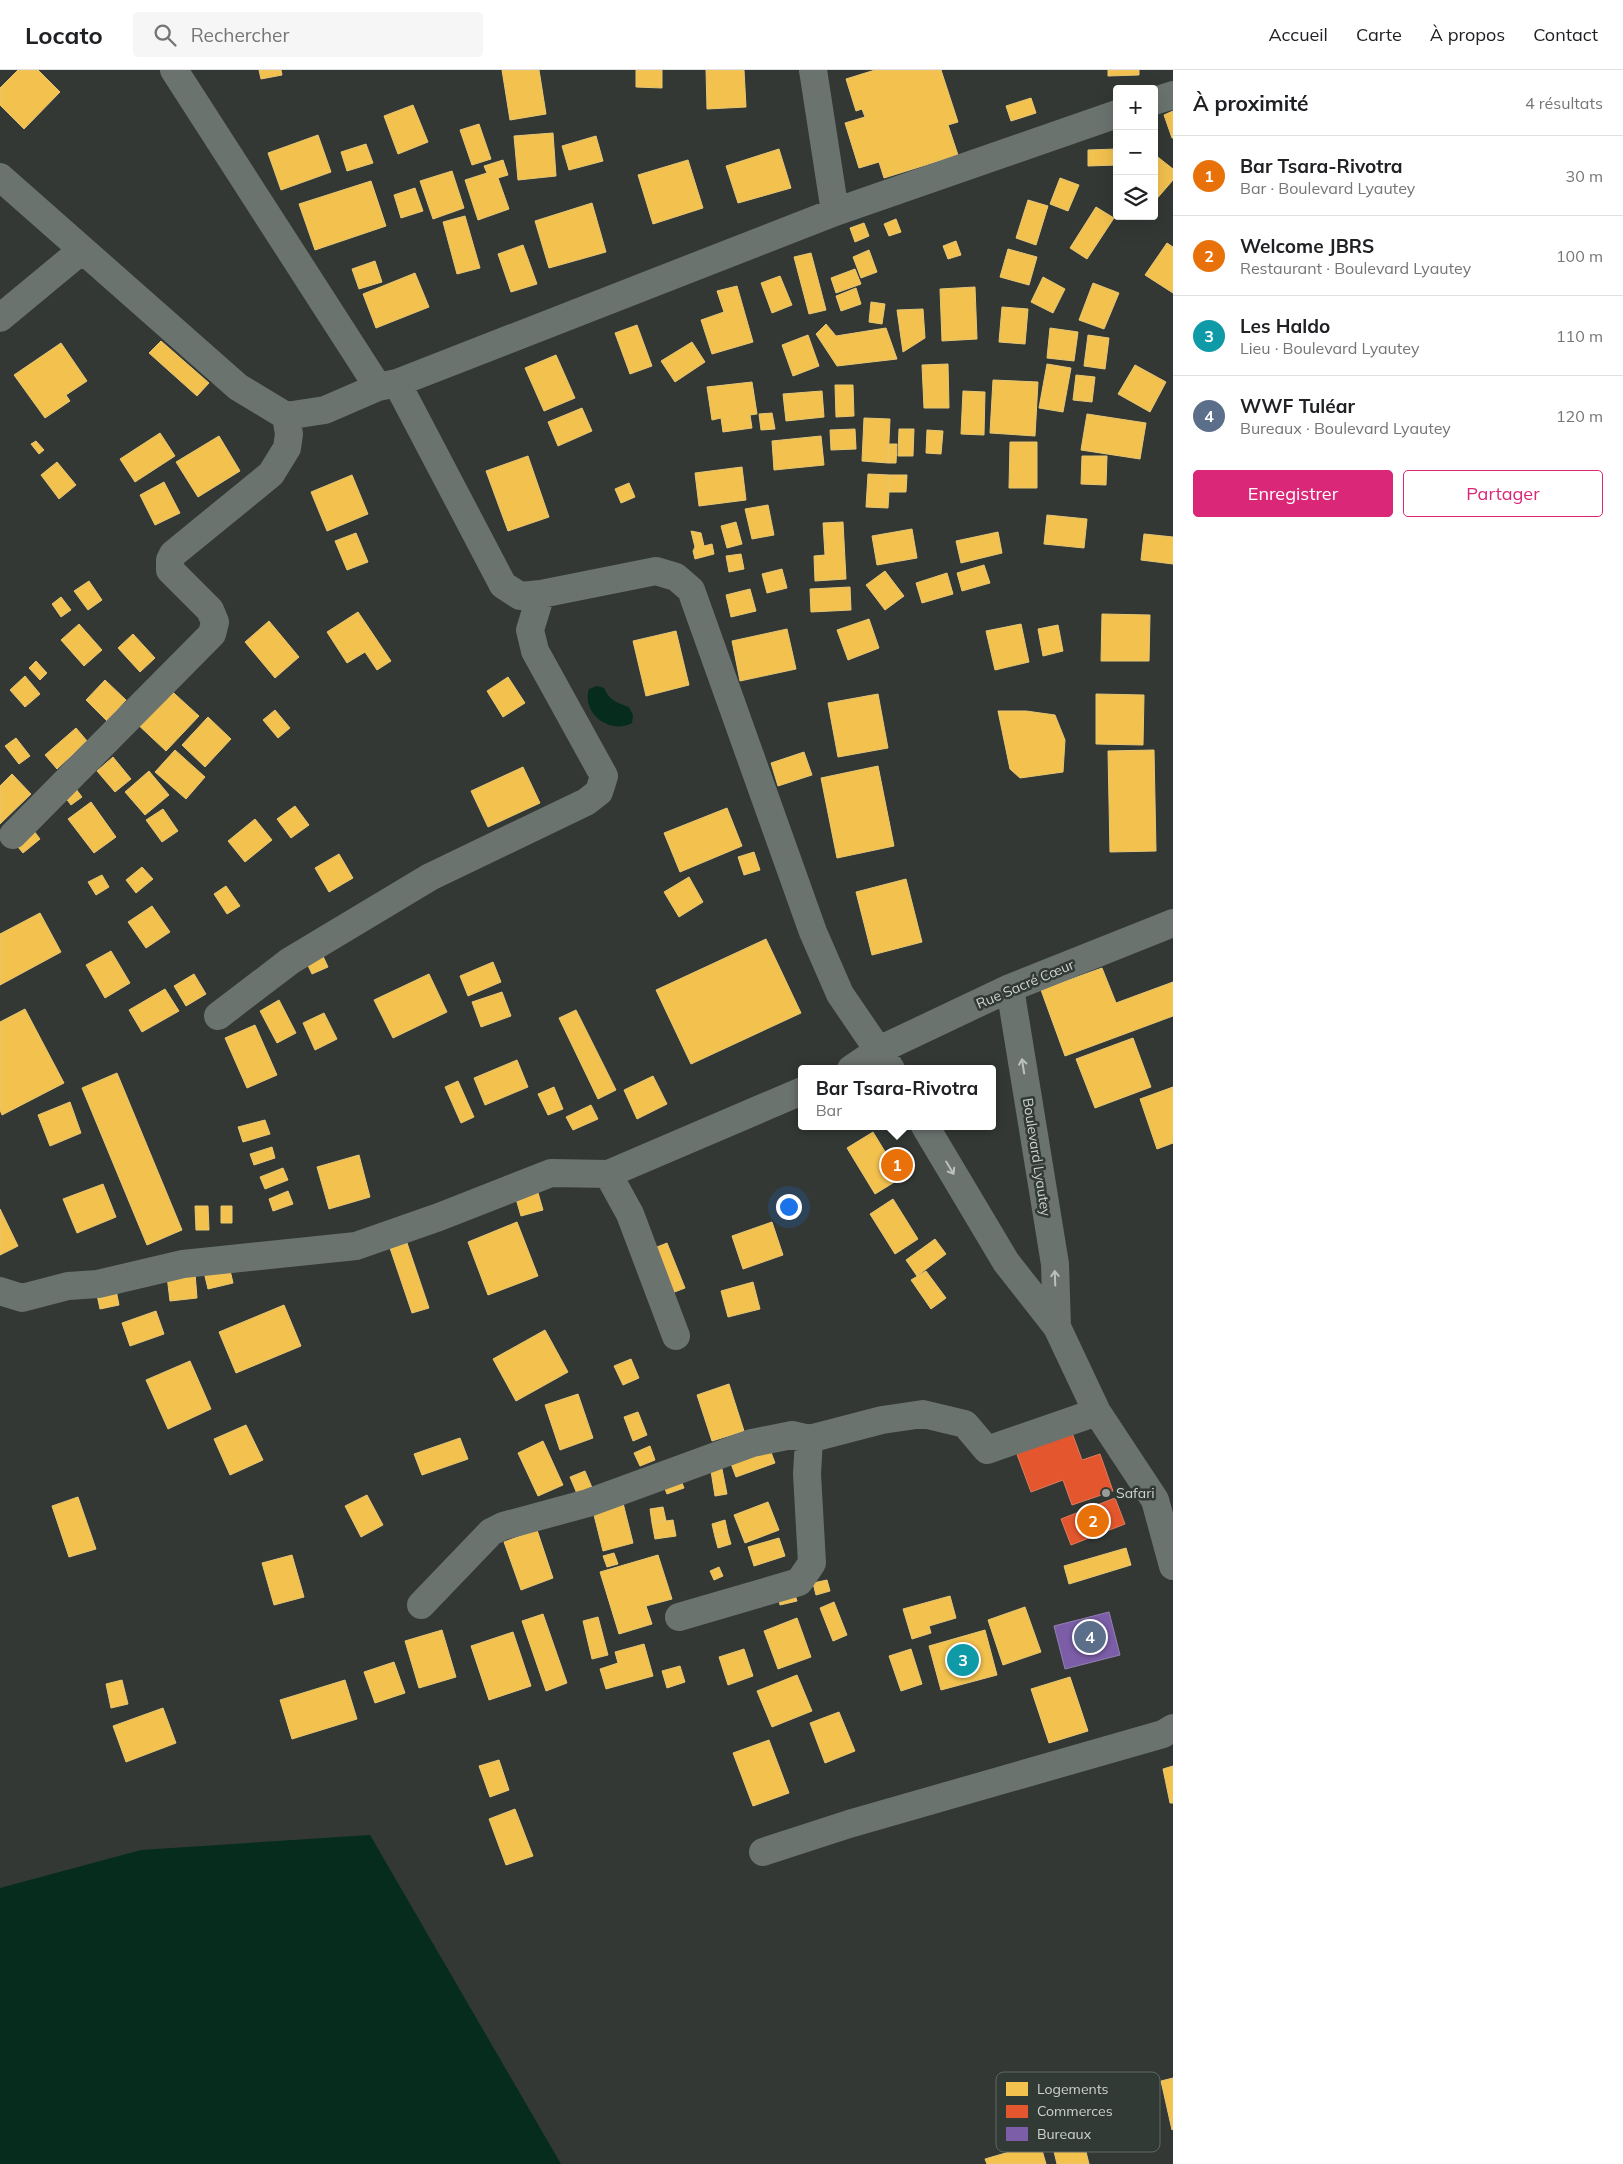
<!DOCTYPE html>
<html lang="fr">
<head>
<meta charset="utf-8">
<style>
	body { margin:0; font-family:Mulish,sans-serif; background:#f6f6f6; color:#202124 }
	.controls { position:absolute; right:15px; top:15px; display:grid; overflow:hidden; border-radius:5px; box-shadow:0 5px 20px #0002 }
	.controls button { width:45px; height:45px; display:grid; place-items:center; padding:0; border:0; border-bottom:1px solid #e0e0e0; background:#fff; color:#202124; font:25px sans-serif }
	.you { position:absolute; left:788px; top:1136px; width:18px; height:18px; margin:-12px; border:4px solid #fff; border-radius:50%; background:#1a73e8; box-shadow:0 0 0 8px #1a73e833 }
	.badge { display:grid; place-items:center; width:32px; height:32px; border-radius:50%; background:#db2777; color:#fff; font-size:16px; font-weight:700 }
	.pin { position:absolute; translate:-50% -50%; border:2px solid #fff; box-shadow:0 1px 5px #0006 }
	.popup { position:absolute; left:798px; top:995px; width:198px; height:65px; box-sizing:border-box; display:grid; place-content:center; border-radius:5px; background:#fff; filter:drop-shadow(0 1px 4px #0005); font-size:16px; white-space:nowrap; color:#757577 }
	.popup b { font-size:19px; color:#202124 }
	.popup::after { content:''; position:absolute; left:50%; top:100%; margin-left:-10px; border:10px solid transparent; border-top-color:#fff }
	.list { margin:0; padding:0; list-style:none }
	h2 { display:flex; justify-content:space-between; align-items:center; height:65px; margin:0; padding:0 20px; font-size:21px }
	h2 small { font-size:16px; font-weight:400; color:#757577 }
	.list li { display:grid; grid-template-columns:32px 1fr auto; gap:15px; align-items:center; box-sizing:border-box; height:80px; padding:0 20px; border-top:1px solid #e0e0e0 }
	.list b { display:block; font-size:19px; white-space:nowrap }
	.list p { margin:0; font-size:16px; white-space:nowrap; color:#757577 }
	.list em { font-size:16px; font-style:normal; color:#757577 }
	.actions { display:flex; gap:10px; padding:15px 20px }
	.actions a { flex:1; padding:11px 0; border:1px solid #db2777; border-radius:5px; text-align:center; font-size:18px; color:#db2777 }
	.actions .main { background:#db2777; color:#fff }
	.icon { flex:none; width:28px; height:28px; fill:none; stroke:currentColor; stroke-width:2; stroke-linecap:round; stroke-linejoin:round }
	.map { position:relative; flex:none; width:1173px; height:2094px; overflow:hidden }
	header { display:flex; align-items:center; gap:30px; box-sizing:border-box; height:70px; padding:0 25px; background:#fff; border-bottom:1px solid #e0e0e0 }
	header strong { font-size:24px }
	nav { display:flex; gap:28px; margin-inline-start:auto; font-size:18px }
	.search { width:350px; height:45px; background:#f6f6f6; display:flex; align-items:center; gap:12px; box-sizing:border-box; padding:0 18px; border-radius:5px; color:#757577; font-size:19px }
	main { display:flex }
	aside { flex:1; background:#fff }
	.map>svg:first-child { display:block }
</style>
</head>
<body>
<header>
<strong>Locato</strong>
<div class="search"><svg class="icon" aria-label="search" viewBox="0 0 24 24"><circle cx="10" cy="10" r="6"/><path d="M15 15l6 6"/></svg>Rechercher</div>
<nav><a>Accueil</a><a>Carte</a><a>À propos</a><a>Contact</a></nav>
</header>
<main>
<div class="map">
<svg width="1173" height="2094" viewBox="0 0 1173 2094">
	<rect width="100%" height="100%" fill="#333835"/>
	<path fill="#052c1d" d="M597 616 604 618C609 630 617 633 629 637L633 645 632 653C610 665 581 643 589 619Z
		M370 1765 561 2094H0V1818L141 1780Z"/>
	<path fill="#f2c14e" stroke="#e7c775" d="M18 0H38L60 22 24 59 0 35V18Z
		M259 0H281L282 5 261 9Z
		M502 0H539L546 44 510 50Z
		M636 0H662V18L636 17Z
		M706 0H744L746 37 707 39Z
		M875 0H941L958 52 948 55 958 85 884 108 879 92 859 98 845 53 865 47 862 39 856 41 846 9Z
		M1108 0H1139V5L1108 6Z
		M1031 28 1036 43 1011 51 1006 36Z
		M413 35 428 72 398 84 384 46Z
		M1173 41V68H1172L1164 45Z
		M479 54 491 89 472 95 460 60Z
		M553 63 556 106 518 110 514 66Z
		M318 65 331 102 281 120 268 83Z
		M596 66 603 91 569 100 562 76Z
		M366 74 373 93 347 101 341 82Z
		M779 79 791 118 738 133 726 96Z
		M1117 79V95L1088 96V80Z
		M1154 84 1173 99V110L1154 132Z
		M503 90 508 105 498 108 509 139 478 150 465 110 487 103 484 96Z
		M688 90 703 138 653 154 638 105Z
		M452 101 464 138 433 149 420 111Z
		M1060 108 1079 115 1068 141 1050 134Z
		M371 111 386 156 315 180 299 134Z
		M415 118 423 141 401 148 394 125Z
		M1028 130 1048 136 1036 175 1016 168Z
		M592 133 606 182 549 198 535 151Z
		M1096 137 1114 148 1087 189 1070 178Z
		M465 146 480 198 457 204 443 152Z
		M896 149 901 162 889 166 884 154Z
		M864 153 869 166 855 172 850 158Z
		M956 171 961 185 948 189 943 176Z
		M1167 173 1173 177V223L1145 205Z
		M523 175 537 214 511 222 498 184Z
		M1008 179 1037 187 1029 215 1000 207Z
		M869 180 877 202 861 208 853 187Z
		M811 183 826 240 809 244 794 187Z
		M375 191 382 212 359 219 352 199Z
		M855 199 861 214 836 223 831 208Z
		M415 203 429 237 376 258 363 224Z
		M780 206 792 235 772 243 761 213Z
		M1043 207 1065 219 1053 243 1031 232Z
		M1093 213 1119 223 1104 259 1079 250Z
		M737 216 753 272 712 284 701 250 724 242 717 221Z
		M975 217 977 269 942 271 940 219Z
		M856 218 861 234 841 241 836 226Z
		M871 232 885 234 882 254 869 252Z
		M1002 237 1028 239 1025 274 999 272Z
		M923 239 925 268 903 282 897 240Z
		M826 254 836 266 886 258 897 289 837 296 816 264Z
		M637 255 652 296 630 304 615 263Z
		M1050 258 1078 262 1074 291 1047 288Z
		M808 265 819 296 793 306 782 275Z
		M1088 265 1109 268 1105 299 1084 296Z
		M161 271 209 313 197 326 149 283Z
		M692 272 705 292 675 312 661 291Z
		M61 273 87 311 66 325 70 331 45 348 14 305Z
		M556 285 575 328 544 341 525 298Z
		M948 294 949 338H924L922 295Z
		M1047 294 1071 298 1063 342 1039 338Z
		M1135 295 1166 312 1150 342 1118 324Z
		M1076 305 1095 307 1092 332 1073 330Z
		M993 310 1038 312 1035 366 990 363Z
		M752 312 757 344 750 345 752 358 723 362 721 348 712 350 707 317Z
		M835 315H853L854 346 836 347Z
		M822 321 824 347 786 351 783 324Z
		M963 321 985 322 984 365 961 364Z
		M582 338 592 361 558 376 548 352Z
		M772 343 775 359 761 360 759 344Z
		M1087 344 1146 353 1140 389 1081 380Z
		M864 348 890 349 888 393 862 391Z
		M855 359 856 379 831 380 830 360Z
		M899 359H914L913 386H898Z
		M927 360 943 361 941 384 926 383Z
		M160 363 175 386 135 412 120 389Z
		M219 366 240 401 198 427 176 392Z
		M821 366 824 395 774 400 772 371Z
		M36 371 44 380 39 384 31 374Z
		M1010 372H1037V418H1009Z
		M889 374H897L896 393H888Z
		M528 386 549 447 508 461 486 401Z
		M1082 386H1107L1106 415 1081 414Z
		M57 392 76 415 59 429 41 405Z
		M742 397 746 430 699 436 695 403Z
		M868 404 890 405 888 438 866 437Z
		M352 405 368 444 327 461 311 422Z
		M890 405H907L906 422H889Z
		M164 412 180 443 155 455 140 425Z
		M629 413 635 427 621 433 615 419Z
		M768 435 774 465 752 469 745 439Z
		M1047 445 1087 449 1084 478 1044 474Z
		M736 452 742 474 727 478 721 456Z
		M843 452 846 509 815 511 814 486 825 485 823 453Z
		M912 459 917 488 877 495 872 466Z
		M691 461 701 463 704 476 712 474 714 484 695 489 693 481 695 477Z
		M998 462 1002 483 961 493 956 471Z
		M356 463 368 492 347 500 335 471Z
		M1144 464 1173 467V494L1141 490Z
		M741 484 744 499 729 502 726 486Z
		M984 495 990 513 962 521 957 503Z
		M782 499 787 518 767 523 762 504Z
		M885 501 904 526 885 540 866 515Z
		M947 503 953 524 922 533 916 513Z
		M89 511 102 530 88 540 74 521Z
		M850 517 851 540 811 542 810 519Z
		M750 519 756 541 731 547 726 525Z
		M61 527 71 540 61 547 52 534Z
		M358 542 391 591 377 600 365 582 347 593 327 562Z
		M1102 544 1150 545 1149 591H1101Z
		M869 549 879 578 848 590 837 560Z
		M269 551 299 587 275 608 245 572Z
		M79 554 102 580 84 596 61 570Z
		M1021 554 1029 592 995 600 986 561Z
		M1058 555 1063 581 1043 586 1038 559Z
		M787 559 796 599 740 611 732 571Z
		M676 561 689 615 646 626 633 571Z
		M133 564 155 588 140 602 118 578Z
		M36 591 47 603 40 610 29 598Z
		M25 606 40 624 25 637 10 620Z
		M508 607 525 633 503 647 487 621Z
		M105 610 126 630 107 651 86 630Z
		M165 615 199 646 166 681 133 650Z
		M878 624 888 678 838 687 828 633Z
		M1096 624 1144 625 1143 675 1096 674Z
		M275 640 290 658 278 668 263 650Z
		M998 641H1026L1055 645 1065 670 1063 702 1020 708 1010 699Z
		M208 647 231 669 205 697 182 675Z
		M76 658 87 671 57 699 45 685Z
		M16 668 30 686 19 694 5 676Z
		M175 680 205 707 186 729 155 702Z
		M1154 680 1156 781 1110 782 1108 681Z
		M804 682 812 705 778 716 771 693Z
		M113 687 131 709 115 722 97 701Z
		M878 696 894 776 837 788 821 708Z
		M523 697 540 733 488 757 471 721Z
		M149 701 169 725 145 745 125 722Z
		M12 704 31 724 0 754V716Z
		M73 715 82 727 71 735 62 723Z
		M91 732 116 767 94 783 68 749Z
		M295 736 309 755 291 768 277 749Z
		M727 738 742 776 680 802 664 763Z
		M163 739 178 761 162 772 146 750Z
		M255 749 272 770 245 792 228 771Z
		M31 757 40 769 23 783 13 771Z
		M754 782 760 800 744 805 738 787Z
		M339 784 353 808 329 822 315 798Z
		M142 797 153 809 136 823 126 810Z
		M102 805 109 817 96 825 88 812Z
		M689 807 703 832 679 847 664 822Z
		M906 809 922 872 872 885 856 822Z
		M226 816 240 836 227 844 214 824Z
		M152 836 170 862 146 878 128 852Z
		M40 843 61 882 0 915V864Z
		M766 869 801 943 691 994 656 920Z
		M111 881 130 913 105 928 86 895Z
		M321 882 328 897 312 904 305 889Z
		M493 892 501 912 468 926 460 906Z
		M1102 898 1116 933 1173 912V946L1065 986 1041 920Z
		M194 904 206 924 186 936 174 916Z
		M429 904 447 942 393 968 374 930Z
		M165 919 179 941 142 962 129 940Z
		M502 922 511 946 481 957 472 932Z
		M279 930 296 963 277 973 260 941Z
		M25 939 64 1013 2 1045 0 1040V952Z
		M576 940 616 1020 598 1029 559 948Z
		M324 943 337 969 315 980 303 953Z
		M255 955 277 1005 247 1018 225 968Z
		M1133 968 1151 1017 1095 1038 1076 989Z
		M517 990 528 1017 485 1035 474 1008Z
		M117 1003 182 1160 147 1175 82 1018Z
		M653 1006 667 1034 637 1049 624 1020Z
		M458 1011 474 1047 461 1053 445 1017Z
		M554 1017 563 1039 548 1045 538 1024Z
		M1173 1017V1073L1157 1079 1140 1029Z
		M70 1032 81 1063 50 1076 38 1045Z
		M591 1035 598 1049 573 1060 566 1047Z
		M265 1050 270 1064 243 1072 238 1057Z
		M873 1062 901 1108 875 1124 847 1078Z
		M272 1077 275 1088 254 1095 250 1084Z
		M359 1085 370 1127 329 1139 317 1097Z
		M283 1098 288 1110 265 1119 260 1107Z
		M103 1114 116 1147 77 1163 63 1129Z
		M536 1116 543 1140 521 1146 514 1122Z
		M288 1121 293 1134 273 1141 269 1129Z
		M893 1129 918 1169 895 1184 870 1144Z
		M195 1136H208L209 1160H196Z
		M221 1136H232V1153H221Z
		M0 1139 18 1176 0 1185Z
		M517 1152 538 1206 488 1225 468 1172Z
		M772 1152 783 1185 743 1199 732 1166Z
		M935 1169 946 1184 917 1206 906 1190Z
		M407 1173 429 1238 412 1243 390 1178Z
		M667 1173 685 1218 664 1226 647 1181Z
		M229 1196 233 1213 208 1219 204 1202Z
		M926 1201 946 1228 931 1239 911 1210Z
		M195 1203 197 1228 170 1231 167 1206Z
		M753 1212 760 1239 728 1247 721 1221Z
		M115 1215 119 1235 100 1239 96 1220Z
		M284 1235 301 1276 236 1303 219 1262Z
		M156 1241 164 1264 130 1276 122 1253Z
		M545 1260 568 1302 516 1331 493 1289Z
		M631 1289 639 1308 623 1315 614 1296Z
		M190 1291 211 1339 168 1359 146 1310Z
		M729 1314 744 1361 712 1371 697 1325Z
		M578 1324 593 1368 560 1380 545 1335Z
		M638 1342 647 1365 633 1371 624 1347Z
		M246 1355 263 1390 230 1405 214 1369Z
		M460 1368 468 1389 422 1405 414 1384Z
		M543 1371 563 1415 538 1426 518 1383Z
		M650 1376 655 1390 640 1396 634 1383Z
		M769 1377 775 1393 736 1407 730 1391Z
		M722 1399 727 1424 715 1426 711 1401Z
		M585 1401 593 1420 578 1426 570 1407Z
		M680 1408 684 1418 667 1424 663 1414Z
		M367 1425 383 1455 361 1467 345 1436Z
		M78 1427 96 1479 69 1487 52 1436Z
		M768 1432 779 1460 745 1473 734 1445Z
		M623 1433 633 1473 603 1481 593 1441Z
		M663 1437 666 1451 652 1453 650 1439Z
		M673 1450 676 1466 655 1469 652 1453Z
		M725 1450 728 1464 715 1467 712 1454Z
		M537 1460 553 1508 521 1520 504 1472Z
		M728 1464 731 1474 718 1478 715 1467Z
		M779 1468 785 1486 754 1496 748 1477Z
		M1126 1478 1131 1495 1069 1514 1064 1496Z
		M614 1483 618 1494 607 1497 603 1486Z
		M292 1485 304 1527 274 1535 262 1493Z
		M658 1485 672 1529 646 1536 652 1554 619 1564 600 1502Z
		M719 1497 723 1506 714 1510 710 1501Z
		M827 1510 830 1521 816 1525 813 1513Z
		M794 1522 797 1531 780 1535 778 1526Z
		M950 1526 956 1548 929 1556 931 1563 912 1569 903 1539Z
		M834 1532 847 1565 833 1571 820 1538Z
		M1025 1537 1041 1582 1003 1595 988 1550Z
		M543 1544 567 1613 546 1621 522 1551Z
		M598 1547 608 1585 592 1589 583 1551Z
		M797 1548 811 1587 778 1599 764 1561Z
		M442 1560 456 1607 419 1618 405 1571Z
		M985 1560 997 1605 941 1620 929 1576Z
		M513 1562 531 1616 489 1630 471 1576Z
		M644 1574 653 1606 606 1619 600 1599 618 1593 615 1582Z
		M744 1579 753 1606 728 1615 719 1587Z
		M911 1579 922 1614 901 1621 889 1586Z
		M394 1592 405 1623 375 1633 364 1602Z
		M680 1596 685 1612 667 1618 662 1601Z
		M797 1605 812 1641 772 1657 757 1621Z
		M1070 1607 1088 1661 1049 1673 1031 1619Z
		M122 1610 128 1634 111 1638 106 1614Z
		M345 1610 357 1649 292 1669 280 1630Z
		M163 1638 176 1673 126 1692 113 1656Z
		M839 1642 855 1681 825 1693 810 1653Z
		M769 1670 789 1723 753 1736 733 1683Z
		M499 1690 509 1720 490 1727 479 1696Z
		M1173 1696V1733H1170L1163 1699Z
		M515 1739 533 1786 506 1795 489 1749Z
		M1173 2008V2059L1172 2060 1161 2011Z
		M1078 2049 1089 2094H1057L1048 2056Z
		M1040 2073 1046 2094H987L985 2089Z"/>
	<path fill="#e4572e" stroke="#dd7c5f" d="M1071 1360 1082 1390 1100 1384 1113 1421 1072 1435 1063 1410 1031 1422 1015 1379Z
		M1115 1428 1125 1454 1071 1475 1061 1449Z"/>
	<path fill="#7b5ea7" stroke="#9481b4" d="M1109 1542 1120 1585 1065 1599 1054 1556Z"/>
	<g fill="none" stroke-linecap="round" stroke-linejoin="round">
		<path stroke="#6b736f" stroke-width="28" d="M174 0 378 317
			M813 0 835 142
			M1154 31 1173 25
			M0 107 238 317 286 346 325 340 378 317 397 313 835 142 1117 44
			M0 248 82 180
			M397 313 503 515 520 526 541 524 656 501 676 507 691 520 813 862 840 924 891 999
			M13 765 212 564 215 552 210 540 170 500V490L173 484 271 404 287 378 289 364 286 346
			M1010 918 1055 1194 1057 1257
			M218 946 290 891 430 807 586 732 599 722 604 706 535 581 530 560 541 524
			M851 999 879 980 1010 918 1173 853
			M925 1056 1006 1192 1057 1257 1097 1342 1155 1430 1173 1496
			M608 1104 802 1021
			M0 1221 22 1228 68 1216 98 1214 183 1194 356 1176 439 1147 551 1103 608 1104 630 1144 676 1266
			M421 1535 491 1462 503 1456 588 1433 752 1373 792 1365 809 1369
			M679 1547 799 1512 812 1493 807 1404 809 1369 882 1350 923 1344 965 1354 987 1380 1097 1342
			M763 1782 849 1754 1163 1664 1173 1658"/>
	</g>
	<defs><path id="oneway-shaft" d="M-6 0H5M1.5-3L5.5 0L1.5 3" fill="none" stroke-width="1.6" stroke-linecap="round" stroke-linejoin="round" transform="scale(1.25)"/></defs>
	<g stroke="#bac1bd">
		<use href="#oneway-shaft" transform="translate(1023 996) rotate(-99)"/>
		<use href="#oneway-shaft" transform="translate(950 1098) rotate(59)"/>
		<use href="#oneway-shaft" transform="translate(1055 1208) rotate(-92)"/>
	</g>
	<circle fill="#989d9a" stroke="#313a35" stroke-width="2" cx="1106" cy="1423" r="5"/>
	<g text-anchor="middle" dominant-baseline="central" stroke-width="5" stroke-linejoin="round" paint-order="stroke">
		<g font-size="14" fill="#ced4d1" stroke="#313a35">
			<text transform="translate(1025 914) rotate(-23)">Rue Sacré Cœur</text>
			<text transform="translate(1037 1087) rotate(81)">Boulevard Lyautey</text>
		</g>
		<g font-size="14" fill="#ced4d1" stroke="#313a35" text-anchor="start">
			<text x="1116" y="1423">Safari</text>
		</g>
	</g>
	<rect x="996" y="2002" width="164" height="80" rx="8" fill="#313a35" stroke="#606864" stroke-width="1"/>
	<rect x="1006" y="2012" width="22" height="14" fill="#f2c14e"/>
	<rect x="1006" y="2035" width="22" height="13" fill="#e4572e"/>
	<rect x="1006" y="2057" width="22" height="14" fill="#7b5ea7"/>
	<g font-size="14" fill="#ced4d1">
		<text x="1037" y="2024">Logements</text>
		<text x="1037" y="2046">Commerces</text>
		<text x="1037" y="2069">Bureaux</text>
	</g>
</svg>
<div class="controls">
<button>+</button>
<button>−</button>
<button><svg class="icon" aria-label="layers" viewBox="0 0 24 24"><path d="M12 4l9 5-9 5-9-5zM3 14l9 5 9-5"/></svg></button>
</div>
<div class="you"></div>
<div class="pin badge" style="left:897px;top:1095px;background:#e8710a">1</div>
<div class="popup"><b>Bar Tsara-Rivotra</b>Bar</div>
<div class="pin badge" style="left:1093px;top:1451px;background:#e8710a">2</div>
<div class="pin badge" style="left:963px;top:1590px;background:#0f9aa8">3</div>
<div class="pin badge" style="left:1090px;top:1567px;background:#5c6f8a">4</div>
</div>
<aside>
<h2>À proximité<small>4 résultats</small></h2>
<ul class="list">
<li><span class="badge" style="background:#e8710a">1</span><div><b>Bar Tsara-Rivotra</b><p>Bar · Boulevard Lyautey</p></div><em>30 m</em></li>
<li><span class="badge" style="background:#e8710a">2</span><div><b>Welcome JBRS</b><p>Restaurant · Boulevard Lyautey</p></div><em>100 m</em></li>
<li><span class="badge" style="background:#0f9aa8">3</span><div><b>Les Haldo</b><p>Lieu · Boulevard Lyautey</p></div><em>110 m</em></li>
<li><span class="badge" style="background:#5c6f8a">4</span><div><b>WWF Tuléar</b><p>Bureaux · Boulevard Lyautey</p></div><em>120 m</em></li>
</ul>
<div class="actions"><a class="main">Enregistrer</a><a>Partager</a></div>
</aside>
</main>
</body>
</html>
